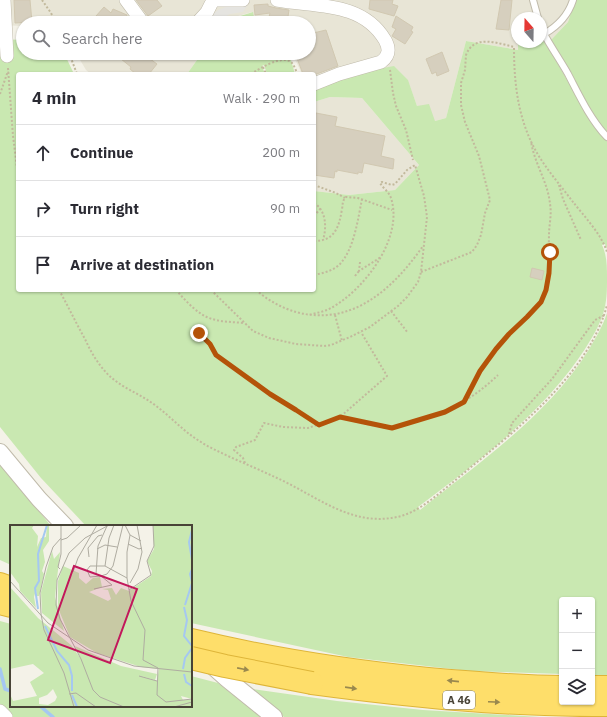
<!DOCTYPE html>
<html lang="en">
<head>
<meta charset="utf-8">
<style>
	body { margin:0; font-family:"IBM Plex Sans",sans-serif; background:#f2f2f3; color:#2b2b33 }
	.controls { position:absolute; right:12px; bottom:12px; display:grid; overflow:hidden; border-radius:4px; box-shadow:0 1px 3px #0004 }
	.controls button { width:36px; height:36px; display:grid; place-items:center; padding:0; border:0; border-bottom:1px solid #e1e1e2; background:#fff; color:#2b2b33; font:20px sans-serif }
	.compass { position:absolute; left:511px; top:12px; width:36px; height:36px; border-radius:50%; background:#fff; box-shadow:0 1px 3px #0004; rotate:340deg }
	.stop { position:absolute; width:12px; height:12px; margin:-9px; border:3px solid #b45309; border-radius:50%; background:#fff }
	.stop.end { background:#b45309; border-color:#fff; box-shadow:0 1px 4px #0008 }
	.list { margin:0; padding:0; list-style:none }
	h2 { display:flex; justify-content:space-between; align-items:center; height:52px; margin:0; padding:0 16px; font-size:17px }
	h2 small { font-size:13px; font-weight:400; color:#7c7c81 }
	.list li { display:grid; grid-template-columns:26px 1fr auto; gap:12px; align-items:center; box-sizing:border-box; height:56px; padding:0 16px; border-top:1px solid #e1e1e2 }
	.list b { display:block; font-size:15px; white-space:nowrap }
	.list em { font-size:13px; font-style:normal; color:#7c7c81 }
	.icon { flex:none; width:22px; height:22px; fill:none; stroke:currentColor; stroke-width:2; stroke-linecap:round; stroke-linejoin:round }
	.map { position:relative; flex:none; width:607px; height:717px; overflow:hidden }
	.search { position:absolute; background:#fff; box-shadow:0 1px 3px #0004; left:16px; top:16px; width:300px; height:44px; display:flex; align-items:center; gap:10px; box-sizing:border-box; padding:0 14px; border-radius:22px; color:#7c7c81; font-size:15px }
	.panel { position:absolute; background:#fff; box-shadow:0 1px 3px #0004; left:16px; top:72px; width:300px; height:220px; border-radius:4px }
	.map>svg:first-child { display:block }
</style>
</head>
<body>
<div class="map">
<svg width="607" height="717" viewBox="0 0 607 717">
	<rect width="100%" height="100%" fill="#f4f2e8"/>
	<path fill="#e8e5d6" d="M0 0H575L568 22 551 40 546 43 541 40V18H517L518 50 466 41 446 118 435 121 417 106 408 81 314 89V74H302L292 53H309V23H255L252 12 224 20 221 23H23V26L0 25Z
		M76 53H202L187 74H91L86 70Z
		M330 97 362 98 419 165 395 190 349 195 314 191V102Z"/>
	<path fill="#c9e8b1" d="M575 0H607V133C591 115 582 93 570 72 564 61 558 51 551 40L568 22Z
		M253 12 255 23H221L224 21Z
		M0 39 23 40V53H64L74 74H18V290H314V191L349 195 395 190 419 165 362 98 330 97 314 102V89L351 74 394 66 408 80 417 106 429 104 435 121 446 118 466 41 518 50V42H541V40L546 43 586 113 607 140V249L605 244 602 245C607 256 607 266 607 278 607 290 607 302 603 314 599 326 592 338 585 349 545 411 477 463 418 507L420 510C479 463 548 415 588 351 595 339 603 326 607 313V675H592V600H562V674L469 671 348 657 191 623V526H86L41 478 0 427Z
		M202 53H289L295 74H267L264 65 262 66 265 74H187Z
		M0 463 51 526H11V565L0 560Z
		M0 621 11 624V706H191V676L218 683 261 717H0Z
		M252 689 337 701 423 710 540 717H607H284L260 698Z"/>
	<path fill="#e5e4e0" d="M248 4 243 12 230 14 214 23H203L218 10 226 7Z"/>
	<g fill="none" stroke-linecap="round" stroke-linejoin="round">
		<path stroke="#a5c8f1" stroke-width="3.5" d="M0 669 5 689 11 691
			M40 706 53 717"/>
	</g>
	<path fill="#d6cfbe" stroke="#d1c8b1" d="M14 0H30L32 22 15 23Z
		M136 0H157L162 6 148 16Z
		M370 0H393L392 4 398 6 394 16 369 9Z
		M501 0H512L509 30 496 29Z
		M268 4V6L276 8 289 10 287 23 268 21 270 13 255 15 254 5Z
		M104 7 111 13 113 9 127 15 124 23H107L96 16Z
		M396 16 413 27 411 31 413 32 405 44 392 36 396 29 392 27Z
		M326 30 338 66 314 75V74H303L295 53H309V34Z
		M442 52 449 71 437 76 436 72 432 74 426 59Z
		M126 53H142L157 64 149 74H136L130 69 131 67 121 59Z
		M316 113 337 117 335 126 385 136 381 156 394 159 393 169 364 163 362 173 358 172V174L337 170V172L335 171 334 178 314 175V123Z
		M532 268 544 271 542 280 530 277Z"/>
	<g fill="none" stroke-linecap="round" stroke-linejoin="round">
		<defs>
			<path id="service" d="M533 0 538 18
				M541 27 544 34C551 47 560 60 568 74 579 95 590 119 607 137
				M544 34C558 26 568 16 573 0"/>
			<path id="minor" d="M4 0 7 56
				M126 0 143 23
				M212 0H243
				M277 0C315 7 362 1 385 40 390 49 389 56 381 62L339 74 314 84
				M197 23 207 12 213 0
				M0 711 6 717"/>
			<path id="tertiary" d="M0 452 39 499 65 526
				M209 663 227 679 274 717"/>
			<path id="motorway" d="M0 584 11 588
				M0 603 11 606
				M191 640C269 659 349 671 428 679 473 683 518 687 562 687
				M312 683C410 696 508 706 607 705
				M592 687H607"/>
		</defs>
		<use href="#service" stroke="#c0bbab" stroke-width="8"/>
		<use href="#minor" stroke="#c0bbab" stroke-width="14"/>
		<use href="#tertiary" stroke="#c0bbab" stroke-width="18"/>
		<use href="#motorway" stroke="#deb539" stroke-width="24"/>
		<path stroke="#c2b99c" stroke-width="2" stroke-dasharray="2 2" stroke-linecap="butt" d="M42 0 51 13 56 23
			M69 53 77 74
			M263 67 266 74
			M8 68 13 136 18 176
			M390 70 393 93 396 106 406 130 413 160
			M251 74C260 68 282 55 291 62 294 65 296 70 297 74
			M0 94 8 71
			M314 185 336 193 345 198
			M559 185 563 199 581 240
			M314 203C326 210 327 227 323 240
			M314 216 321 208
			M314 241C335 241 339 227 342 209 343 204 342 201 346 197L358 198 392 210
			M360 262 359 271 381 257
			M421 272 472 252 477 245 481 235 485 213 490 200 479 156 465 122 461 105V83L465 70 466 55C474 34 497 43 514 47 514 84 518 120 537 153 547 170 561 186 573 202 584 216 602 235 607 252
			M314 275C323 273 333 271 340 264 354 249 358 219 362 199
			M355 276 359 271
			M59 290C68 306 76 323 85 339 90 350 96 361 104 370 116 385 134 391 149 401 168 413 182 431 201 442 210 448 220 452 230 457 246 464 262 471 277 478 315 495 351 527 397 517 417 513 436 496 452 483 472 466 492 450 512 433 549 400 594 356 607 305
			M176 290C186 301 198 315 212 319 222 322 233 322 244 323
			M211 290 253 331 269 338 296 344 324 346 331 345 350 337 370 327 398 306 407 297 418 282 421 272 427 217 424 196 415 165 407 170 395 184 392 185 382 182 380 183C383 188 389 192 391 198 404 238 364 290 331 308 324 312 316 313 308 315
			M256 290C267 300 282 308 296 312 352 327 393 289 423 246
			M391 311 408 333
			M335 315 342 341
			M194 327 210 343 216 355 270 394 296 410 319 425
			M464 402C477 378 490 354 509 334 519 323 533 314 541 301 553 281 548 257 549 235 549 225 552 214 550 204 548 182 534 163 531 141
			M340 417C353 420 379 428 392 428 400 427 410 423 419 421 451 410 473 399 498 375
			M509 434 512 423 552 379 595 320 605 315
			M245 463 243 458 234 450 236 447 255 440 264 423 283 427 308 428 340 417 387 376 361 332"/>
		<use href="#service" stroke="#fff" stroke-width="6"/>
		<use href="#minor" stroke="#fff" stroke-width="13"/>
		<use href="#tertiary" stroke="#fff" stroke-width="16"/>
		<use href="#motorway" stroke="#fede6a" stroke-width="22"/>
		<defs>
			<path id="motorway-bridge" d="M191 658 225 666 312 683"/>
		</defs>
		<use href="#motorway-bridge" stroke="#deb539" stroke-width="24" stroke-linecap="butt"/>
		<use href="#motorway-bridge" stroke="#fede6a" stroke-width="22"/>
	</g>
	<defs><path id="oneway-solid" d="M-6-.8H1V-3.2L6.5 0L1 3.2V.8H-6Z"/></defs>
	<g fill="#9a894e">
		<use href="#oneway-solid" transform="translate(243 669) rotate(11)"/>
		<use href="#oneway-solid" transform="translate(453 681) rotate(-174)"/>
		<use href="#oneway-solid" transform="translate(351 688) rotate(8)"/>
		<use href="#oneway-solid" transform="translate(494 702) rotate(2)"/>
	</g>
	<g fill="none" stroke-linecap="round" stroke-linejoin="round">
		<path stroke="#b45309" stroke-width="5" d="M199 333 210 344 216 355 270 394 296 410 319 425 340 417 392 428 445 412 464 402 480 371 496 349 509 334 527 317 541 302 546 290 549 273 550 252"/>
	</g>
	<g text-anchor="middle" dominant-baseline="central" stroke-width="3" stroke-linejoin="round" paint-order="stroke">
		<rect fill="#fff" stroke="#7f7b73" stroke-width="1" x="443" y="691" width="32" height="18" rx="3"/>
		<g font-size="11" font-weight="bold" fill="#484337">
			<text x="459" y="700">A 46</text>
		</g>
	</g>
	<g transform="translate(10 525)">
		<rect width="182" height="182" fill="#f4f2e8"/>
		<path d="M0 0H24L22 3 28 11 27 22 31 13 36 12 37 0H39V16L33 25 35 37 32 46 34 49 29 71H27L26 65 24 72 26 83 10 66 9 59 0 47ZM143 0H182V174L171 171 173 175H182V182H0V169L3 176 27 171 20 157 34 148 23 139 0 144V62L28 93 61 120 71 134 65 121 111 141 147 149 145 155 127 150 147 156 149 144 131 142 87 128 60 112 48 83V56L53 41 69 48V53L76 59 83 53 90 52 92 62 79 67 98 76 101 74 98 65 92 64 102 63 106 70 111 63 119 66 141 51 142 46 137 36 144 24ZM43 164 47 172 45 176 38 180 29 179V173L37 170ZM42 26 44 34 50 27 45 72 54 106 32 88 31 67Z" fill="#c9e8b1" fill-rule="evenodd"/>
		<path fill="none" stroke="#a5c8f1" stroke-width="2" d="M182 5 179 17 182 35M182 44 180 49 182 57M175 80 182 58M174 82 177 95 174 111 182 121M28 84 25 63 29 56 28 29 37 0M35 101 47 126 59 140 62 151V166M173 144 175 133 182 123M174 149 176 157 182 161M62 170 67 182"/>
		<path fill="none" stroke="#afaca1" stroke-width="1" d="M99 0 75 13 59 28 47 55 46 80 50 94 71 134 83 165 90 172 114 182M115 0 120 10 117 27V53M120 10 131 16M51 13 43 22 36 42 30 68 31 89 34 105 54 148 64 182M51 15 57 13 71 0M118 19 129 24 132 23M87 24 95 20 107 22M79 32 78 23 88 11 92 10M95 41 99 13 104 0M50 44 48 42 51 29V0M63 47 68 33 87 0M86 49 88 21 97 1M91 51 97 49 103 41 113 0M0 56 38 98 78 125 124 141 182 147M120 58 128 44 132 27 127 0M84 64 102 60 91 51 80 52 77 45 80 41H95L117 53 121 76 135 105 133 135 148 143 147 170 156 177 182 174M119 65 141 50 137 36 144 21 143 0M129 151 147 156M59 169 66 168 86 182M164 182 182 177"/>
		<path fill="#c2185b" fill-opacity="0.15" stroke="#c2185b" stroke-width="2" d="M64 41 127 64 100 138 38 115Z"/>
		<rect width="182" height="182" fill="none" stroke="#484337" stroke-width="2"/>
	</g>
</svg>
<div class="controls">
<button>+</button>
<button>−</button>
<button><svg class="icon" aria-label="layers" viewBox="0 0 24 24"><path d="M12 4l9 5-9 5-9-5zM3 14l9 5 9-5"/></svg></button>
</div>
<svg class="compass" viewBox="-18 -18 36 36"><path d="M0-13l5 13h-10z" fill="#e53935"/><path d="M0 13l5-13h-10z" fill="#7c7c81"/></svg>
<div class="stop" style="left:550px;top:252px"></div>
<div class="stop end" style="left:199px;top:333px"></div>
<div class="search"><svg class="icon" aria-label="search" viewBox="0 0 24 24"><circle cx="10" cy="10" r="6"/><path d="M15 15l6 6"/></svg>Search here</div>
<section class="panel">
<h2>4 min<small>Walk · 290 m</small></h2>
<ul class="list">
<li><svg class="icon" aria-label="ahead" viewBox="0 0 24 24"><path d="M12 20V5M6 11l6-6 6 6"/></svg><div><b>Continue</b></div><em>200 m</em></li>
<li><svg class="icon" aria-label="right" viewBox="0 0 24 24"><path d="M7 20v-9h11M14 6l5 5-5 5"/></svg><div><b>Turn right</b></div><em>90 m</em></li>
<li><svg class="icon" aria-label="arrive" viewBox="0 0 24 24"><path d="M6 21V4h12l-3 4 3 4H6"/></svg><div><b>Arrive at destination</b></div></li>
</ul>
</section>
</div>
</body>
</html>
